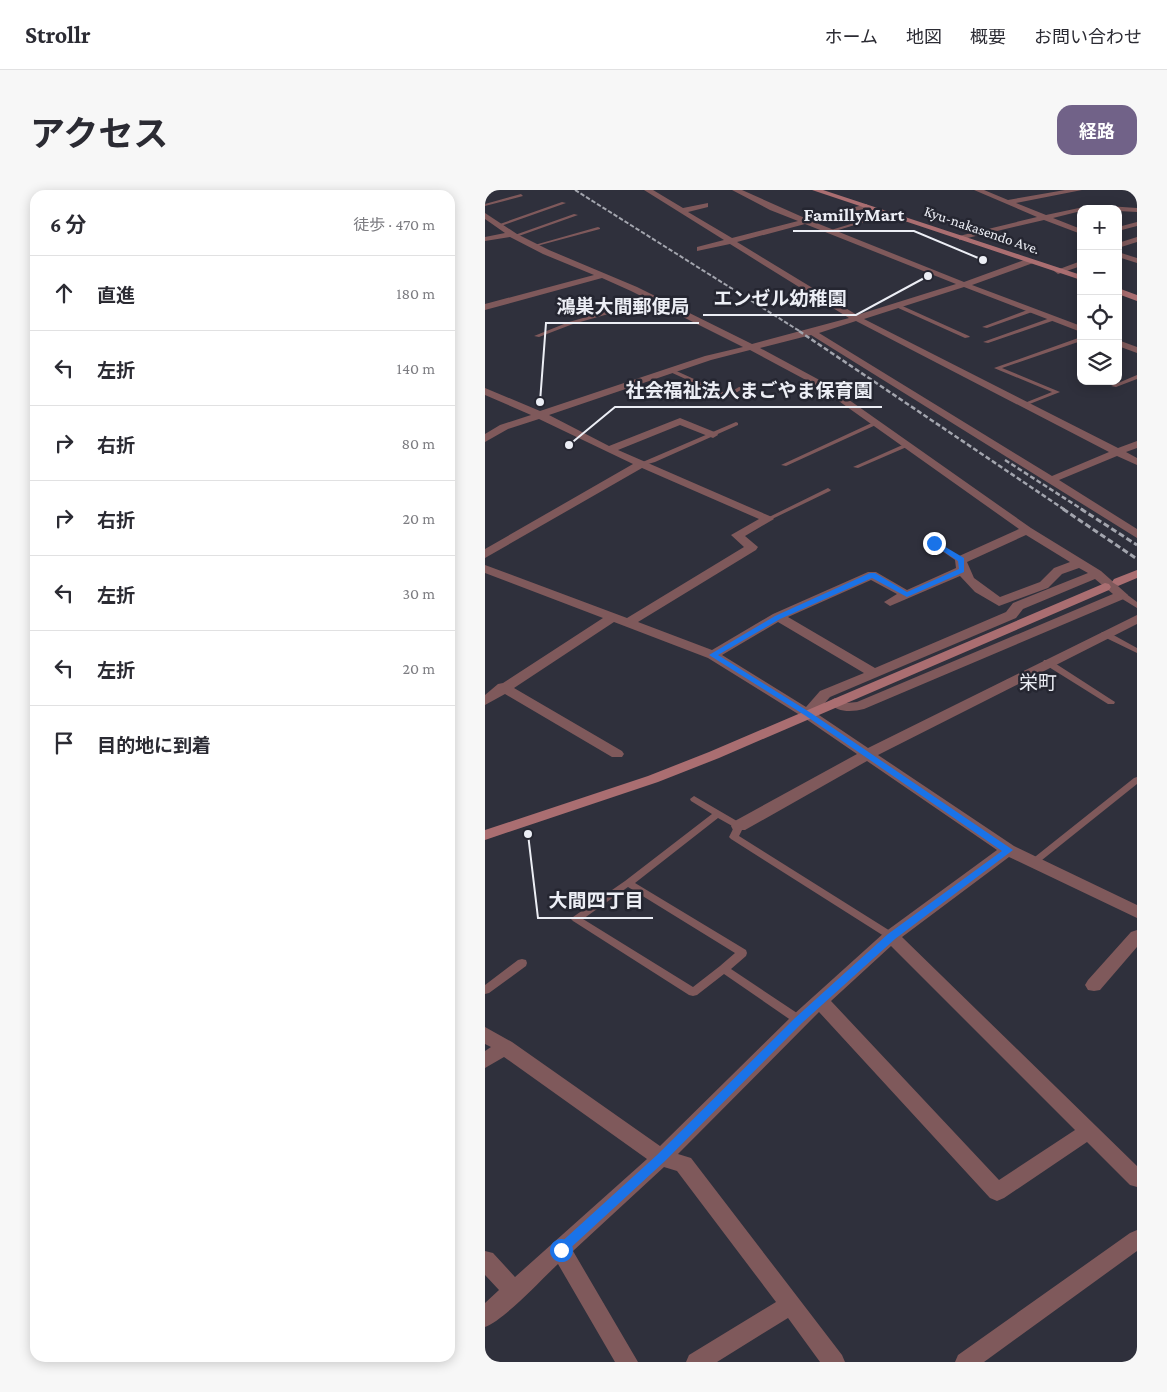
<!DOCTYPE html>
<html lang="ja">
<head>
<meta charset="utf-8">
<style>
	body { margin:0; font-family:"Crimson Pro","Noto Sans JP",serif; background:#f7f7f7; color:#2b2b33 }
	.controls { position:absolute; right:15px; top:15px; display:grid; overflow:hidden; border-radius:10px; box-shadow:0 2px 12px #0003 }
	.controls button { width:45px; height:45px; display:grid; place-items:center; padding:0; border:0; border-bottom:1px solid #e1e1e2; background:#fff; color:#2b2b33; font:25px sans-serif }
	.stop { position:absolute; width:15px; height:15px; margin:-11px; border:4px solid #1a73e8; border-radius:50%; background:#fff }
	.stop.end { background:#1a73e8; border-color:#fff; box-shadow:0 1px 5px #0008 }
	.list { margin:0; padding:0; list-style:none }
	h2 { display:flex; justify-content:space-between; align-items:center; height:65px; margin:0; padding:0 20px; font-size:21px }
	h2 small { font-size:16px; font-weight:400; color:#7c7c81 }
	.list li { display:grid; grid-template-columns:32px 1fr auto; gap:15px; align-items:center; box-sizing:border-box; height:75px; padding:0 20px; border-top:1px solid #e1e1e2 }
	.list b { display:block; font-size:19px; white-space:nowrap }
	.list em { font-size:16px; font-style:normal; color:#7c7c81 }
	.icon { flex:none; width:28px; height:28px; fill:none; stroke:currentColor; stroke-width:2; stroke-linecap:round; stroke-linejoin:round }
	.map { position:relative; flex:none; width:652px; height:1172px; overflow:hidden; border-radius:15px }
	header { display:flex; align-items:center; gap:30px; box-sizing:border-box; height:70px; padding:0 25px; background:#fff; border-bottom:1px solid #e1e1e2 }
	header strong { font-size:24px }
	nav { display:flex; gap:28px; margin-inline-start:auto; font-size:18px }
	.intro { display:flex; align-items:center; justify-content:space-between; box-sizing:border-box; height:120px; padding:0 30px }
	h1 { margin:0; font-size:35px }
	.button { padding:12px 22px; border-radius:15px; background:#716288; color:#fff; font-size:18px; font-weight:700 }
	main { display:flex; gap:30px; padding:0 30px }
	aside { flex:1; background:#fff; border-radius:15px; box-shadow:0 2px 12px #0003 }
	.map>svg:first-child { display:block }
</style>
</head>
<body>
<header>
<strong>Strollr</strong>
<nav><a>ホーム</a><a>地図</a><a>概要</a><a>お問い合わせ</a></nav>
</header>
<div class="intro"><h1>アクセス</h1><a class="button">経路</a></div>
<main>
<aside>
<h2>6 分<small>徒歩 · 470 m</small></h2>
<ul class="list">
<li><svg class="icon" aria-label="ahead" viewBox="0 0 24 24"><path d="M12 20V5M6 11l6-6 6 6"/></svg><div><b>直進</b></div><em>180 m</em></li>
<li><svg class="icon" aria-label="left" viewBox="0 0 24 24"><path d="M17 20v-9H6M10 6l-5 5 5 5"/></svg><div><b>左折</b></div><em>140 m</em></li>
<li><svg class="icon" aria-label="right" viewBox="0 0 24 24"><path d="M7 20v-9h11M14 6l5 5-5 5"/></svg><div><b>右折</b></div><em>80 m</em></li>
<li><svg class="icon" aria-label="right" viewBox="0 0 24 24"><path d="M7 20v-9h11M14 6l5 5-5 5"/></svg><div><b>右折</b></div><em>20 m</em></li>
<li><svg class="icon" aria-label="left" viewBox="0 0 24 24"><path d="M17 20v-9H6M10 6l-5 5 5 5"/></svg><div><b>左折</b></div><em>30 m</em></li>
<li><svg class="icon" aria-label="left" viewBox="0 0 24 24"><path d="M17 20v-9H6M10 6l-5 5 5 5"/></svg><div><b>左折</b></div><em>20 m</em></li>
<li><svg class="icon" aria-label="arrive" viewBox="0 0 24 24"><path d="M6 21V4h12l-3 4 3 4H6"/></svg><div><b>目的地に到着</b></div></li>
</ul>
</aside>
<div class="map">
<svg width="652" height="1172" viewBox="0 0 652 1172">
	<rect width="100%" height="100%" fill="#2f303c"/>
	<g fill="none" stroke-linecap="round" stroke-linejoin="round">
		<path fill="#7f595b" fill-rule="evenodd" d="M36 4 38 6 0 16V14Z
			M77 12 81 13 16 36 12 35Z
			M402 23 406 24 350 41 346 40Z
			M89 24 93 25 31 47 27 46Z
			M113 37 115 38V39L48 57 46 56Z
			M171 107 173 108V110L88 134 54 147 49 146 84 132Z
			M413 114 484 146 485 147 480 148 411 117 410 116Z
			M545 119 547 120V122L502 138 497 137Z
			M568 127 571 129 570 130 503 153 498 152Z
			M596 147V151L517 178 575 202 542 215 537 214 567 202 509 178Z
			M183 179H187L242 204 254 197 259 198 244 207H240L183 181Z
			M652 185V189L631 197 626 196Z
			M391 231 393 232V234L301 276 296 275Z
			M251 232 253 233V235L170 272 156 276 153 274Z
			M422 253 424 254V256L373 278 368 277Z
			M343 298 346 300 345 301 285 330 283 331 280 329Z
			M449 351 451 352 480 370 476 372H473L447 354V352Z
			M634 403H640L652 412V418L634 407Z
			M617 442H623L652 458V463L617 446 616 444Z
			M559 470H565L630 512 629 514H623L559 474 558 472Z
			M652 587V594L552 674H546L544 672 546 670 649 588Z
			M209 606 257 634 259 636 254 646 410 744 411 746 410 748H402L246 649 244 647 249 637 233 628 150 693 261 760 262 763 261 766 246 779 318 827 319 830 318 833 314 834 310 833 239 784 212 805 208 806 204 805 88 731 86 729 88 727 140 691 227 624 206 611 205 609ZM143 697 250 763 235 776 208 797 98 729Z
			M37 769 41 770 42 773 41 776 4 803 0 804V795L33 770Z"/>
		<path fill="#7f595b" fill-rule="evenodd" d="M159 0H168L198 18 223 13V17L203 22 247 48 313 31 285 20 247 0H257L322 29 382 14V18L329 32 479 92 542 69H548V73L487 95 596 136V142L479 97 379 129 633 258 652 251V258L641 262 652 268V275L632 266 574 290 652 339V348L326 145 275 158 340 193 546 338 616 381 643 405 641 408 379 519C367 522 352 523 343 512L350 508 362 513 372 512 628 404 610 389 538 419 531 428 345 507 331 523 383 558 652 425V434L393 565 529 656 652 715V728L524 667 417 747 652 976V997L645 995 602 952 519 1008 512 1011 505 1008 334 822 193 964 206 968 357 1165 360 1172H335L303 1128 232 1172H201L204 1165 291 1112 192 981 179 977 88 1061 153 1172H130L73 1074C56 1090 19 1130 0 1137V1113L14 1100 0 1085V1061L8 1063 30 1087 162 969 19 867 0 878V861L6 857 0 854V837L27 852 175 956 308 825 400 742 512 660 382 571 260 640H248L246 636 248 632 372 564 318 527 223 468 129 432 29 498 137 561 139 564 137 567H127L20 504 0 515V505L13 494 18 493 118 428 0 383V375L142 428 259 357 246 345 274 329 157 278 0 368V359L148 274 54 229 23 239 0 252V244L15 235 46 225 0 205V198L55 221 220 166 258 157 146 101 117 88 0 120V114L109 85 58 64 25 47 0 51V47L20 43 0 29V23L32 44 64 60 152 97 267 154 364 128 245 54 212 61V57L239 50ZM320 34 471 94 372 125 252 52ZM371 131 624 262 567 286 334 143ZM265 160 334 197 534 339 472 367 470 370 471 378 422 400 391 382H383L288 424 227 460 153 432 271 360 273 357 260 346 289 329 287 327 133 260 195 235 228 248 233 245 232 243 195 228 124 256 64 225 226 170ZM541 345 585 372 569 378 555 392 515 407 489 388 482 372ZM594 378 603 383 528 413 521 422 390 478 303 427 386 390 412 404 399 412 405 416 475 386 490 402 514 416 563 398 577 384ZM293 432 379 483 335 501 321 517 237 465ZM406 756 590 940 514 990 346 811Z
			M489 0H499L523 10 580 0H597L531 13 561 25 608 15 652 18V22L633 21V19H596V21L568 28 596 39V44L559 30 474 50V46L552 27Z
			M652 32V36L633 41V37Z
			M652 47V52L633 58V53Z
			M633 62 652 68V73L633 67Z
			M596 71V76L573 84 569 81Z
			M633 150 652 157V163L633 156Z
			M652 740V757L615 800 609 801 603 800 600 795 603 790 646 742Z
			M652 1040V1061L499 1172H470L473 1165 645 1043Z"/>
		<path fill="#aa6e71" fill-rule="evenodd" d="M327 0H338L596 85V90Z
			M633 98 652 105V111L633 104Z
			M652 380V388L633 396 627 392 629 389Z
			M620 393 624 394 626 397 624 400 234 568 173 592 0 650V640L163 586 224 562Z"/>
		<path stroke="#a3a5ae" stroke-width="2" stroke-dasharray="4.5 2" stroke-linecap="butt" d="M90 0 316 142"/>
		<path stroke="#a3a5ae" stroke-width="2.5" stroke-dasharray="5 2.5" stroke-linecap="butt" d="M314 141 580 320
			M520 270 598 320"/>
		<path stroke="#a3a5ae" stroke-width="3" stroke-dasharray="6 3" stroke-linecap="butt" d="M578 319 652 369
			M596 319 652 355"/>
	</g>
	<path fill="#1a73e8" d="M447 352H452L479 368V382L422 407 387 388 295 429 233 465 326 523 528 660 410 749 317 833 180 971 80 1063H72L71 1060 72 1056 172 965 310 828 403 744 517 661 321 526 224 465 290 426 385 383H390L422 402 474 379 473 371 447 354Z"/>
	<g text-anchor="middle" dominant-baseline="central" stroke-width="5" stroke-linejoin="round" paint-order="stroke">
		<g font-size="15" fill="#eceef5" stroke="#252631">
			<text transform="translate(497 40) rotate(19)">Kyu-nakasendo Ave.</text>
		</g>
		<g font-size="19" fill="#eceef5" stroke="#252631">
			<text x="553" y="492">栄町</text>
		</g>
	</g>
	<path fill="none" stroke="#eceef5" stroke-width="2" d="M498 70L429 41H308M443 86L371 125H218M55 212L61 133H214M84 255L130 217H397M43 644L53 728H168"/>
	<g fill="#eceef5" stroke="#252631" stroke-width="2">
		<circle cx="498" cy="70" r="5"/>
		<circle cx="443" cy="86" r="5"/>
		<circle cx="55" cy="212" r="5"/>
		<circle cx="84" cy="255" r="5"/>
		<circle cx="43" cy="644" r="5"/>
	</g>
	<g font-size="19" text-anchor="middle" font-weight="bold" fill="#eceef5" stroke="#252631" stroke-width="5" stroke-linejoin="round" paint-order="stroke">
		<text x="369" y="31">FamillyMart</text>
		<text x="295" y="115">エンゼル幼稚園</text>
		<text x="138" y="123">鴻巣大間郵便局</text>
		<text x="264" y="207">社会福祉法人まごやま保育園</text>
		<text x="111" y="717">大間四丁目</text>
	</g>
</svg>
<div class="controls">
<button>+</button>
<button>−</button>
<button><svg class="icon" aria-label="locate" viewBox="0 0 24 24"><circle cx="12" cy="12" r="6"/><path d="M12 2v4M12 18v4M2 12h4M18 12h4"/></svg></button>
<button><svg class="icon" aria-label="layers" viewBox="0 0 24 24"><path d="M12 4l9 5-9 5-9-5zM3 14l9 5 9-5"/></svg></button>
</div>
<div class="stop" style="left:76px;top:1060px"></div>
<div class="stop end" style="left:449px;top:353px"></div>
</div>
</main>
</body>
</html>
